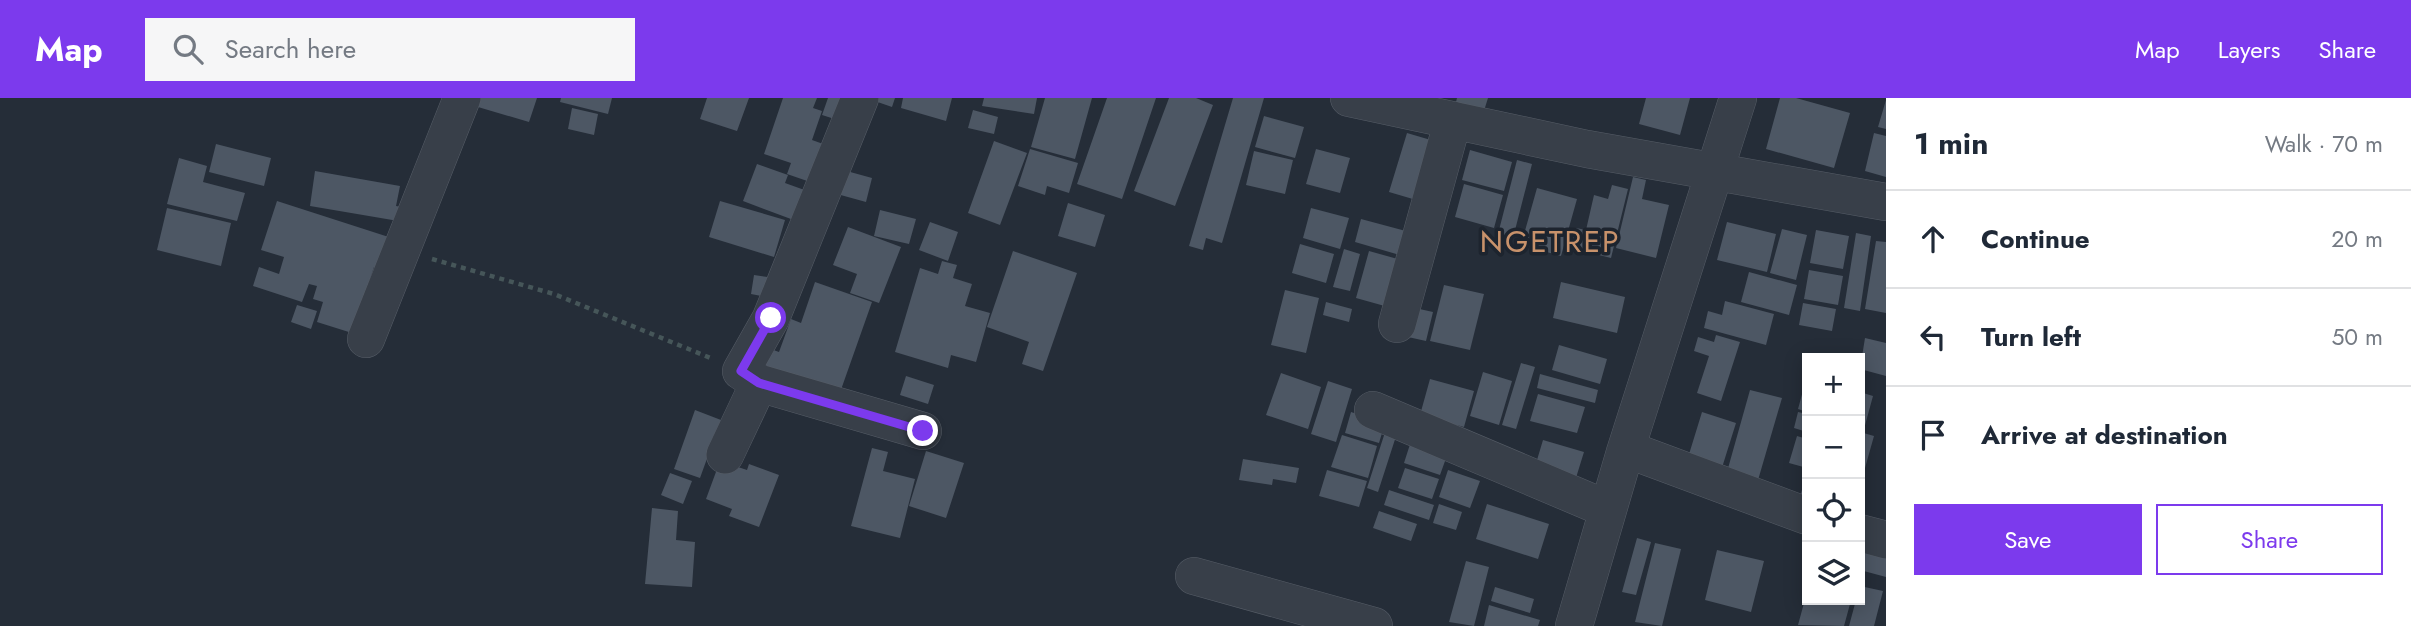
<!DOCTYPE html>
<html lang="en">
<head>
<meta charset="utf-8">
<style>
	body { margin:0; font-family:Jost,sans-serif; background:#f6f6f7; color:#1f2937 }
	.controls { position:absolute; right:21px; bottom:21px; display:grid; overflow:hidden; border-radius:0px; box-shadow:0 4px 18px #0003 }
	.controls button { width:63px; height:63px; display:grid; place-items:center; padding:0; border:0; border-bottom:2px solid #e0e1e3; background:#fff; color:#1f2937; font:35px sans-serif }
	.stop { position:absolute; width:21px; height:21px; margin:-16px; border:5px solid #7c3aed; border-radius:50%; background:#fff }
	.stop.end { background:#7c3aed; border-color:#fff; box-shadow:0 2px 7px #0008 }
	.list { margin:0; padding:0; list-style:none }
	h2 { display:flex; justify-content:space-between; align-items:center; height:91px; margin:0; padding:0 28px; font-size:30px }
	h2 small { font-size:23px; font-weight:400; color:#747a83 }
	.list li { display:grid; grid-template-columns:46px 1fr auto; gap:21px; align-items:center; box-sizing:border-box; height:98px; padding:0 28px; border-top:2px solid #e0e1e3 }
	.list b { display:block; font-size:26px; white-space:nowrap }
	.list em { font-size:23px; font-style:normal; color:#747a83 }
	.actions { display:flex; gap:14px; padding:21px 28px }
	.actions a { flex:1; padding:16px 0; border:2px solid #7c3aed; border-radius:0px; text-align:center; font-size:24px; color:#7c3aed }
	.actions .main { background:#7c3aed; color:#fff }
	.icon { flex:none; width:38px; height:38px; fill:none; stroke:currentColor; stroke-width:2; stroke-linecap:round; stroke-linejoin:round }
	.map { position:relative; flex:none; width:1886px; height:528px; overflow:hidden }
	header { display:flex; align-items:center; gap:42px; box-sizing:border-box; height:98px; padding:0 35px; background:#7c3aed; color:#fff }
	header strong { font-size:33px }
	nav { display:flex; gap:38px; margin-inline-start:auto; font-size:24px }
	.search { width:490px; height:63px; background:#f6f6f7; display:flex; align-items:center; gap:18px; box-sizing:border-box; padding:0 24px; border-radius:0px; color:#747a83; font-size:26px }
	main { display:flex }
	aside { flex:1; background:#fff }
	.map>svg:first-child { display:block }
</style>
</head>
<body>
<header>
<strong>Map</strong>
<div class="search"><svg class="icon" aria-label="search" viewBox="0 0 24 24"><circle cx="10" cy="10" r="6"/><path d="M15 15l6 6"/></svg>Search here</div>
<nav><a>Map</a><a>Layers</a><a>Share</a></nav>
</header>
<main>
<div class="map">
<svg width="1886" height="528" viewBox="0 0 1886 528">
	<rect width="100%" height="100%" fill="#252d38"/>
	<path fill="#4d5764" d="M481 0H537L529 24 478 9Z
		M561 0H612L608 16 560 4Z
		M707 0H749L737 33 700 21Z
		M783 0H817L813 10 822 13 812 42 826 47 813 85 787 76 791 65 764 56Z
		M828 0H852L844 24 822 17Z
		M866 0H895L892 9Z
		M903 0H952L946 23 901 10Z
		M984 0H1037L1034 16 982 8Z
		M1045 0H1092L1075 61 1031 49Z
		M1107 0H1156L1122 101 1077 86Z
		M1169 0H1196L1213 7 1175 108 1134 93Z
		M1233 0H1264L1222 145 1206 140 1203 152 1189 148Z
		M1457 0H1488L1483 16 1455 8Z
		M1646 0H1690L1680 37 1639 26Z
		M1780 0H1796L1850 15 1834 70 1766 51Z
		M1886 2V31L1878 29Z
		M572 10 598 16 594 37 568 31Z
		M973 12 998 19 994 36 968 30Z
		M1264 18 1304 29 1295 60 1255 49Z
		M1407 35 1441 45 1423 104 1389 94Z
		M1874 35 1886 38V79L1865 73Z
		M994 43 1027 55 1000 127 968 115Z
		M216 46 271 60 264 88 209 74Z
		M1030 51 1078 65 1069 95 1047 88 1045 97 1018 88Z
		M1316 51 1350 60 1340 95 1306 86Z
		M1470 52 1512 64 1504 93 1462 82Z
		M1254 53 1293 62 1285 96 1246 87Z
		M179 60 207 68 203 84 245 95 237 123 167 106Z
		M1517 62 1532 66 1513 140 1498 136Z
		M757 66 788 77 785 85 810 94 799 124 743 103Z
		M843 72 872 80 866 104 837 96Z
		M315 73 400 88 396 108 413 111 410 125 310 108Z
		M1633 79 1646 82 1642 101 1669 107 1656 160 1616 150Z
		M1464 86 1503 97 1494 130 1455 119Z
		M1612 87 1628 91 1611 160 1571 150 1576 130 1586 132 1594 97 1608 101Z
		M1537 90 1577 101 1561 158 1521 147Z
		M277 103 398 142 387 173 374 169 352 235 317 224 323 204 313 201 317 188 309 186 302 204 253 188 259 169 279 176 284 159 261 152Z
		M720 103 785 122 774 159 709 139Z
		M1068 105 1105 117 1095 149 1058 138Z
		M167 110 231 125 221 168 157 152Z
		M1311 110 1349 120 1340 151 1303 140Z
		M880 112 916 121 909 146 874 138Z
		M1361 121 1417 136 1410 160 1355 144Z
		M930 124 958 134 948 163 919 152Z
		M1727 124 1776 136 1767 174 1717 162Z
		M848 129 901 149 879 205 850 195 857 176 833 167Z
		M1782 131 1807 137 1796 182 1770 175Z
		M1816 132 1849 138 1843 171 1810 165Z
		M1856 135 1871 138 1860 213 1844 210Z
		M1876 143 1886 144V215L1865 211Z
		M1300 146 1334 156 1326 185 1292 175Z
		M1344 151 1360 156 1350 193 1333 189Z
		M1013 153 1077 175 1043 273 1022 266 1029 244 987 229Z
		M1369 153 1412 165 1399 212 1356 200Z
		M942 163 957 167 953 180 972 186 965 208 990 215 976 264 951 257 948 270 895 254 920 170 938 176Z
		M1809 172 1843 178 1838 207 1804 201Z
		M1749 174 1797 187 1789 217 1741 204Z
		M754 177 775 180 772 200 751 196Z
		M815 184 872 204 837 303 756 275 765 249 779 254 791 221 801 225Z
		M1561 184 1625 199 1617 235 1553 220Z
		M1444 187 1484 196 1470 252 1430 243Z
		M1285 192 1319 200 1306 255 1271 247Z
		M1725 203 1774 216 1766 247 1704 230 1708 213 1722 217Z
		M1326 204 1352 211 1349 224 1323 217Z
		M1803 205 1836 211 1832 233 1799 227Z
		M297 207 317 213 311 231 291 224Z
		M1415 210 1433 214 1426 243 1408 239Z
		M1716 237 1740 244 1721 303 1697 295 1709 258 1694 253 1698 239 1714 244Z
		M1865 240 1886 245V278L1860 271Z
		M1559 247 1607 261 1600 286 1552 272Z
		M1521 265 1535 269 1516 331 1502 327Z
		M1483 274 1512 283 1499 327 1470 318Z
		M1281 275 1321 289 1308 331 1266 317Z
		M1540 276 1598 292 1595 305 1537 290Z
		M906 278 934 287 928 306 900 297Z
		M1430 281 1474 293 1464 329 1420 317Z
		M1328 283 1352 291 1336 344 1311 336Z
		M1804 289 1807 290V314L1798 311Z
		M1750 292 1782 300 1756 389 1725 381Z
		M1860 294 1873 298 1864 331 1860 329Z
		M1538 296 1585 309 1577 335 1530 323Z
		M695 312 721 322 700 380 674 371Z
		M1351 314 1385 325 1379 345 1345 335Z
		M1702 314 1736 325 1720 376 1686 366Z
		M1798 314 1807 316V334L1794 330Z
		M1388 325 1399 329 1378 394 1367 390Z
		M1860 334 1874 338 1865 370 1860 369Z
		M1342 337 1377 348 1368 380 1331 369Z
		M1797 338 1807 341V370L1789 365Z
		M1412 340 1449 352 1440 377 1404 365Z
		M1543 342 1584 354 1575 383 1534 372Z
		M872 350 888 354 883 373 915 381 900 440 851 428Z
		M926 353 964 365 946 420 909 408Z
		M1243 361 1299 370 1296 385 1273 381 1272 387 1239 382Z
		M720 363 747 372 749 366 779 377 759 429 729 418 732 411 706 401Z
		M1405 370 1439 381 1432 401 1398 390Z
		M1327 372 1367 383 1359 409 1319 398Z
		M1448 372 1480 383 1470 410 1439 399Z
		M1807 374V409L1798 406Z
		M670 375 692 383 683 406 661 397Z
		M1389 392 1434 407 1429 422 1384 407Z
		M1439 406 1462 414 1456 432 1433 425Z
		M1487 406 1549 426 1538 461 1476 441Z
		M652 410 678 413 676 442 695 444 692 489 645 486Z
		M1379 413 1417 426 1411 443 1373 430Z
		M1637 440 1651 444 1636 497 1622 494Z
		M1860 440 1886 447V479L1860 472Z
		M1655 445 1681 451 1662 528 1635 524Z
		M1717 452 1764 463 1751 514 1705 502Z
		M1466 463 1489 469 1474 528 1449 524Z
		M1860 488 1883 493 1874 528H1849L1856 502H1860Z
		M1495 489 1534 501 1530 515 1491 503Z
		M1807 494V502H1835L1850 506 1844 528 1798 527Z
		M1489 507 1540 522 1538 528H1484Z"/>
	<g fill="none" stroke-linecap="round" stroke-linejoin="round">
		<defs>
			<path id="minor" d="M860 0 771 220 741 273 759 285 923 333
				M1349 0 1587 51 1886 104
				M1397 226 1453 22
				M366 241 462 0
				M1373 312 1607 411
				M1625 354 1637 355 1807 418
				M725 357 759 285
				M1860 435 1886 442
				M1194 478 1374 528
				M1574 528 1625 354 1738 0"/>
		</defs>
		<use href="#minor" stroke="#565d67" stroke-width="38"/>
		<path stroke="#465659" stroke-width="4.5" stroke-dasharray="5 5" stroke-linecap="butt" d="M432 161 554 196 713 261"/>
		<use href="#minor" stroke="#383f49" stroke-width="37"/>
	</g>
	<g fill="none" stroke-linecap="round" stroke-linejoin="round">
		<path stroke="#7c3aed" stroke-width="9" d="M771 220 741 273 759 285 923 333"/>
	</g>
	<g text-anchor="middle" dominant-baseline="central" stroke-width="7" stroke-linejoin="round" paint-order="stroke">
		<g font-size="30" letter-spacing="2" fill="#c8926b" stroke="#1d242e">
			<text x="1550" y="143">NGETREP</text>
		</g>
	</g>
</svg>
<div class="controls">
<button>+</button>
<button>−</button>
<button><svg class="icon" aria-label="locate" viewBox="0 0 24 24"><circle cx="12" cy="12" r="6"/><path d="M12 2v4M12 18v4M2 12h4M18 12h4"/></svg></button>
<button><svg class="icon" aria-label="layers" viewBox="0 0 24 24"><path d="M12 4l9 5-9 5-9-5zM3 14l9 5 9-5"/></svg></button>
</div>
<div class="stop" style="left:771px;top:220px"></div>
<div class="stop end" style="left:923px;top:333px"></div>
</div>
<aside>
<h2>1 min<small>Walk · 70 m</small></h2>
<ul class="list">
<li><svg class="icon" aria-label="ahead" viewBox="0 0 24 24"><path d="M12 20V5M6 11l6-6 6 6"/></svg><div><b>Continue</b></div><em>20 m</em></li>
<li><svg class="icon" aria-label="left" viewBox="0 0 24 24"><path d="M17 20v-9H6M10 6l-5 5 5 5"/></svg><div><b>Turn left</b></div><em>50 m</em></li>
<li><svg class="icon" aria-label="arrive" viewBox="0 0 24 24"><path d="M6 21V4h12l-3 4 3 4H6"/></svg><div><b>Arrive at destination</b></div></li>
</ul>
<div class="actions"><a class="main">Save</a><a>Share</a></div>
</aside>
</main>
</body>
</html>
